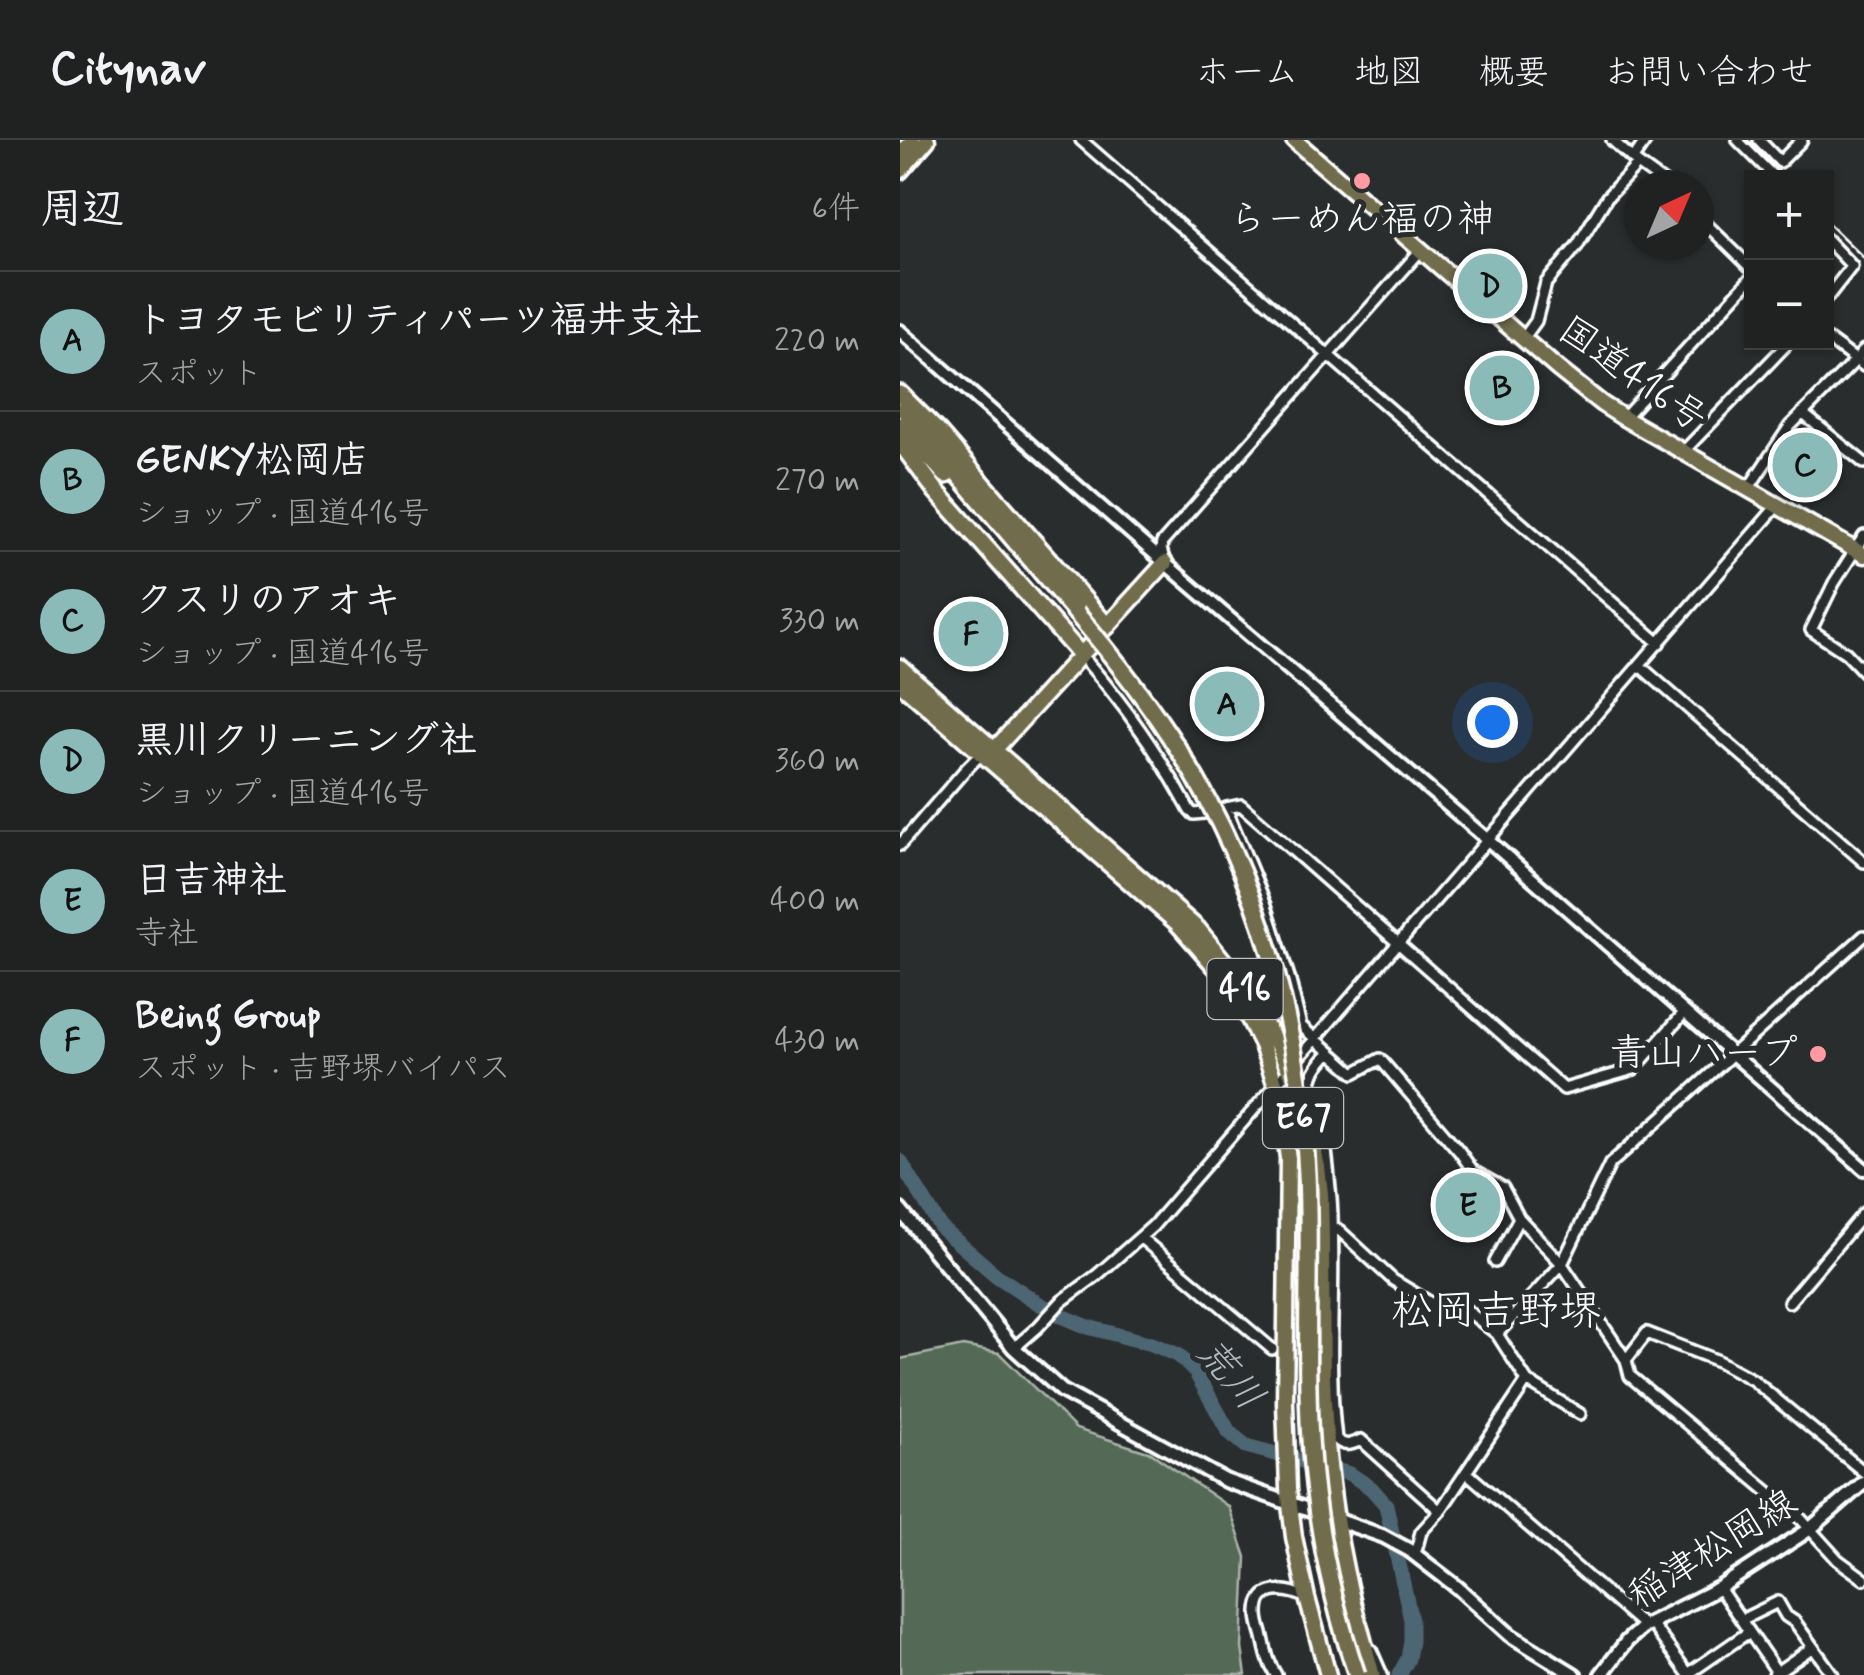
<!DOCTYPE html>
<html lang="ja">
<head>
<meta charset="utf-8">
<style>
	body { margin:0; font-family:Mynerve,"Klee One",sans-serif; background:#282a2a; color:#f1f3f6 }
	.controls { position:absolute; right:30px; top:30px; display:grid; overflow:hidden; border-radius:0px; box-shadow:0 2px 8px #0004 }
	.controls button { width:90px; height:90px; display:grid; place-items:center; padding:0; border:0; border-bottom:2px solid #3d3f40; background:#202222; color:#f1f3f6; font:50px sans-serif }
	.compass { position:absolute; left:724px; top:30px; width:90px; height:90px; border-radius:50%; background:#202222; box-shadow:0 2px 8px #0004; rotate:44deg }
	.you { position:absolute; left:592px; top:582px; width:35px; height:35px; margin:-25px; border:8px solid #fff; border-radius:50%; background:#1a73e8; box-shadow:0 0 0 15px #1a73e833 }
	.badge { display:grid; place-items:center; width:65px; height:65px; border-radius:50%; background:#8bbbb9; color:#111; font-size:32px; font-weight:700 }
	.pin { position:absolute; translate:-50% -50%; border:5px solid #fff; box-shadow:0 2px 10px #0006 }
	.list { margin:0; padding:0; list-style:none }
	h2 { display:flex; justify-content:space-between; align-items:center; height:130px; margin:0; padding:0 40px; font-size:42px }
	h2 small { font-size:32px; font-weight:400; color:#a2a4a5 }
	.list li { display:grid; grid-template-columns:65px 1fr auto; gap:30px; align-items:center; box-sizing:border-box; height:140px; padding:0 40px; border-top:2px solid #3d3f40 }
	.list b { display:block; font-size:38px; white-space:nowrap }
	.list p { margin:0; font-size:32px; white-space:nowrap; color:#a2a4a5 }
	.list em { font-size:32px; font-style:normal; color:#a2a4a5 }
	.map { position:relative; flex:none; width:964px; height:1535px; overflow:hidden }
	header { display:flex; align-items:center; gap:60px; box-sizing:border-box; height:140px; padding:0 50px; background:#202222; border-bottom:2px solid #3d3f40 }
	header strong { font-size:48px }
	nav { display:flex; gap:55px; margin-inline-start:auto; font-size:35px }
	main { display:flex }
	aside { flex:1; background:#202222 }
	.map>svg:first-child { display:block }
</style>
</head>
<body>
<header>
<strong>Citynav</strong>
<nav><a>ホーム</a><a>地図</a><a>概要</a><a>お問い合わせ</a></nav>
</header>
<main>
<aside>
<h2>周辺<small>6件</small></h2>
<ul class="list">
<li><span class="badge">A</span><div><b>トヨタモビリティパーツ福井支社</b><p>スポット</p></div><em>220 m</em></li>
<li><span class="badge">B</span><div><b>GENKY松岡店</b><p>ショップ · 国道416号</p></div><em>270 m</em></li>
<li><span class="badge">C</span><div><b>クスリのアオキ</b><p>ショップ · 国道416号</p></div><em>330 m</em></li>
<li><span class="badge">D</span><div><b>黒川クリーニング社</b><p>ショップ · 国道416号</p></div><em>360 m</em></li>
<li><span class="badge">E</span><div><b>日吉神社</b><p>寺社</p></div><em>400 m</em></li>
<li><span class="badge">F</span><div><b>Being Group</b><p>スポット · 吉野堺バイパス</p></div><em>430 m</em></li>
</ul>
</aside>
<div class="map">
<svg width="964" height="1535" viewBox="0 0 964 1535">
	<rect width="100%" height="100%" fill="#2a2d2e"/>
	<filter id="ink" filterUnits="userSpaceOnUse"><feTurbulence type="fractalNoise" baseFrequency=".01" numOctaves="2"/><feDisplacementMap in="SourceGraphic" scale="20" xChannelSelector="R" yChannelSelector="G"/><feConvolveMatrix kernelMatrix="1 2 1 2 8 2 1 2 1" color-interpolation-filters="sRGB"/></filter>
	<g filter="url(#ink)">
		<path fill="#556a56" stroke="#aab4aa" stroke-width="2.5" d="M63 1206 99 1213 176 1289 251 1313 329 1367 346 1417 342 1508 346 1535H0V1219Z"/>
		<g fill="none" stroke-linecap="round" stroke-linejoin="round">
			<path stroke="#4e6673" stroke-width="15" d="M0 1021 41 1088 97 1136 138 1163 162 1176 188 1187 252 1204 278 1215 296 1233 329 1292 346 1306 450 1334 471 1348 486 1365 511 1480V1501L508 1519 499 1535"/>
			<defs>
				<path id="minor" d="M181 0 759 503
					M712 0 738 24 767 45
					M838 0 876 38
					M859 0 880 22 902 0
					M733 19 746 0
					M799 77 852 129
					M926 99 952 126 926 159
					M926 198 964 226
					M623 199 636 181 646 143 677 106 707 57 738 24
					M902 273 964 323
					M724 278 852 137
					M783 312 889 202
					M848 349 890 286 956 220 964 210
					M964 396 934 443 911 490 946 513 964 532
					M265 423 261 409 262 403 521 110
					M180 514C223 562 260 615 290 671L294 674 304 673
					M740 526 964 722
					M0 705 65 630 76 619 85 615
					M784 873 734 929 664 949 341 665 326 668 366 765 389 837 401 886 454 933 480 919 559 1011 573 1031 603 1048 619 1078 662 1124 726 1220 730 1236 901 1379 938 1420 964 1439
					M430 912C422 921 412 931 411 944 409 964 421 985 425 1004 428 1022 429 1041 431 1058 437 1138 426 1219 436 1299 444 1307 451 1305 461 1300L540 1371
					M433 1087 440 1091 493 1140 541 1169H565L597 1194 627 1241 680 1274
					M241 1098 372 1209
					M595 1122 619 1078
					M889 1162 964 1073
					M597 1194 662 1124 710 1024 964 796
					M114 1208 138 1187 162 1161 196 1136 253 1086 877 366
					M726 1220 747 1193 818 1221 853 1240 964 1332
					M566 1332 744 1486
					M515 1414 521 1392 540 1371 627 1241
					M819 1448 879 1535
					M841 1480 878 1462 886 1476 895 1482 933 1535
					M750 1482 789 1535
					M471 1510 482 1535
					M788 1534 849 1492
					M874 1534 913 1507
					M376 1535C368 1523 366 1511 363 1497 361 1490 358 1481 358 1474 357 1443 389 1449 407 1458"/>
				<path id="tertiary" d="M0 191 265 423 589 701 964 1029"/>
				<path id="secondary" d="M0 1070 114 1208 162 1251 326 1341 483 1396 509 1410 557 1447 610 1495 675 1535
					M701 1535 727 1501 744 1486 819 1448 850 1428 910 1389 964 1342"/>
				<path id="trunk" d="M394 0 658 229 702 264 724 278 964 415
					M0 15 13 0
					M0 31 27 0
					M0 527 298 789 340 841 378 906 395 942
					M0 543 277 783 318 830 345 871 362 905 380 957 388 1018 385 1263 388 1349 394 1397 407 1458 428 1535
					M88 613 95 609 265 423
					M407 982 418 1027 421 1054C423 1115 422 1177 423 1238 426 1322 436 1405 459 1486"/>
				<path id="motorway" d="M0 254 38 292 207 486
					M3 269 176 473
					M0 285 46 335
					M0 302 36 351 180 514
					M459 1486 472 1535"/>
			</defs>
			<use href="#minor" stroke="#fff" stroke-width="16"/>
			<use href="#tertiary" stroke="#fff" stroke-width="18"/>
			<use href="#secondary" stroke="#fff" stroke-width="19"/>
			<use href="#trunk" stroke="#fff" stroke-width="21"/>
			<use href="#motorway" stroke="#fff" stroke-width="22"/>
			<use href="#minor" stroke="#2a2d2e" stroke-width="9"/>
			<use href="#tertiary" stroke="#2a2d2e" stroke-width="10"/>
			<use href="#secondary" stroke="#2a2d2e" stroke-width="11"/>
			<use href="#trunk" stroke="#716c4b" stroke-width="14"/>
			<use href="#motorway" stroke="#716c4b" stroke-width="15"/>
			<path stroke="#fff" stroke-width="2.5" d="M845 0 883 38
				M926 81 964 118"/>
			<defs>
				<path id="motorway-bridge" d="M176 473C214 517 249 563 280 612 360 739 400 886 407 1034 411 1122 404 1211 410 1299 415 1379 431 1459 457 1535"/>
			</defs>
			<use href="#motorway-bridge" stroke="#fff" stroke-width="22" stroke-linecap="butt"/>
			<use href="#motorway-bridge" stroke="#716c4b" stroke-width="15"/>
		</g>
	</g>
	<g fill="#ff9aa2" stroke="#2a2d2e" stroke-width="4">
		<circle cx="462" cy="41" r="10"/>
		<circle cx="918" cy="914" r="10"/>
	</g>
	<g text-anchor="middle" dominant-baseline="central" stroke-width="10" stroke-linejoin="round" paint-order="stroke">
		<g fill="#2a2d2e" stroke="#bfc0c0" stroke-width="2.5">
			<rect x="307.5" y="819" width="75" height="60" rx="8"/>
			<rect x="363" y="948" width="80" height="60" rx="8"/>
		</g>
		<g font-size="35" font-weight="bold" fill="#fff">
			<text x="345" y="849">416</text>
			<text x="403" y="978">E67</text>
		</g>
		<g font-size="38" fill="#fff" stroke="#2a2d2e">
			<text x="462" y="80">らーめん福の神</text>
			<text x="898" y="914" text-anchor="end">青山ハープ</text>
		</g>
		<g font-size="38" fill="#fff" stroke="#2a2d2e">
			<text transform="translate(732 235) rotate(35)">国道416号</text>
			<text transform="translate(813 1410) rotate(-32)">稲津松岡線</text>
		</g>
		<g font-size="40" font-style="italic" fill="#afbac0" stroke="#2a2d2e">
			<text transform="translate(329 1235) rotate(50)">荒川</text>
		</g>
		<g font-size="42" fill="#fff" stroke="#2a2d2e">
			<text x="596" y="1172">松岡吉野堺</text>
		</g>
	</g>
</svg>
<div class="controls">
<button>+</button>
<button>−</button>
</div>
<svg class="compass" viewBox="-18 -18 36 36"><path d="M0-13l5 13h-10z" fill="#e53935"/><path d="M0 13l5-13h-10z" fill="#a2a4a5"/></svg>
<div class="you"></div>
<div class="pin badge" style="left:327px;top:564px">A</div>
<div class="pin badge" style="left:602px;top:248px">B</div>
<div class="pin badge" style="left:905px;top:325px">C</div>
<div class="pin badge" style="left:590px;top:146px">D</div>
<div class="pin badge" style="left:568px;top:1065px">E</div>
<div class="pin badge" style="left:71px;top:494px">F</div>
</div>
</main>
</body>
</html>
